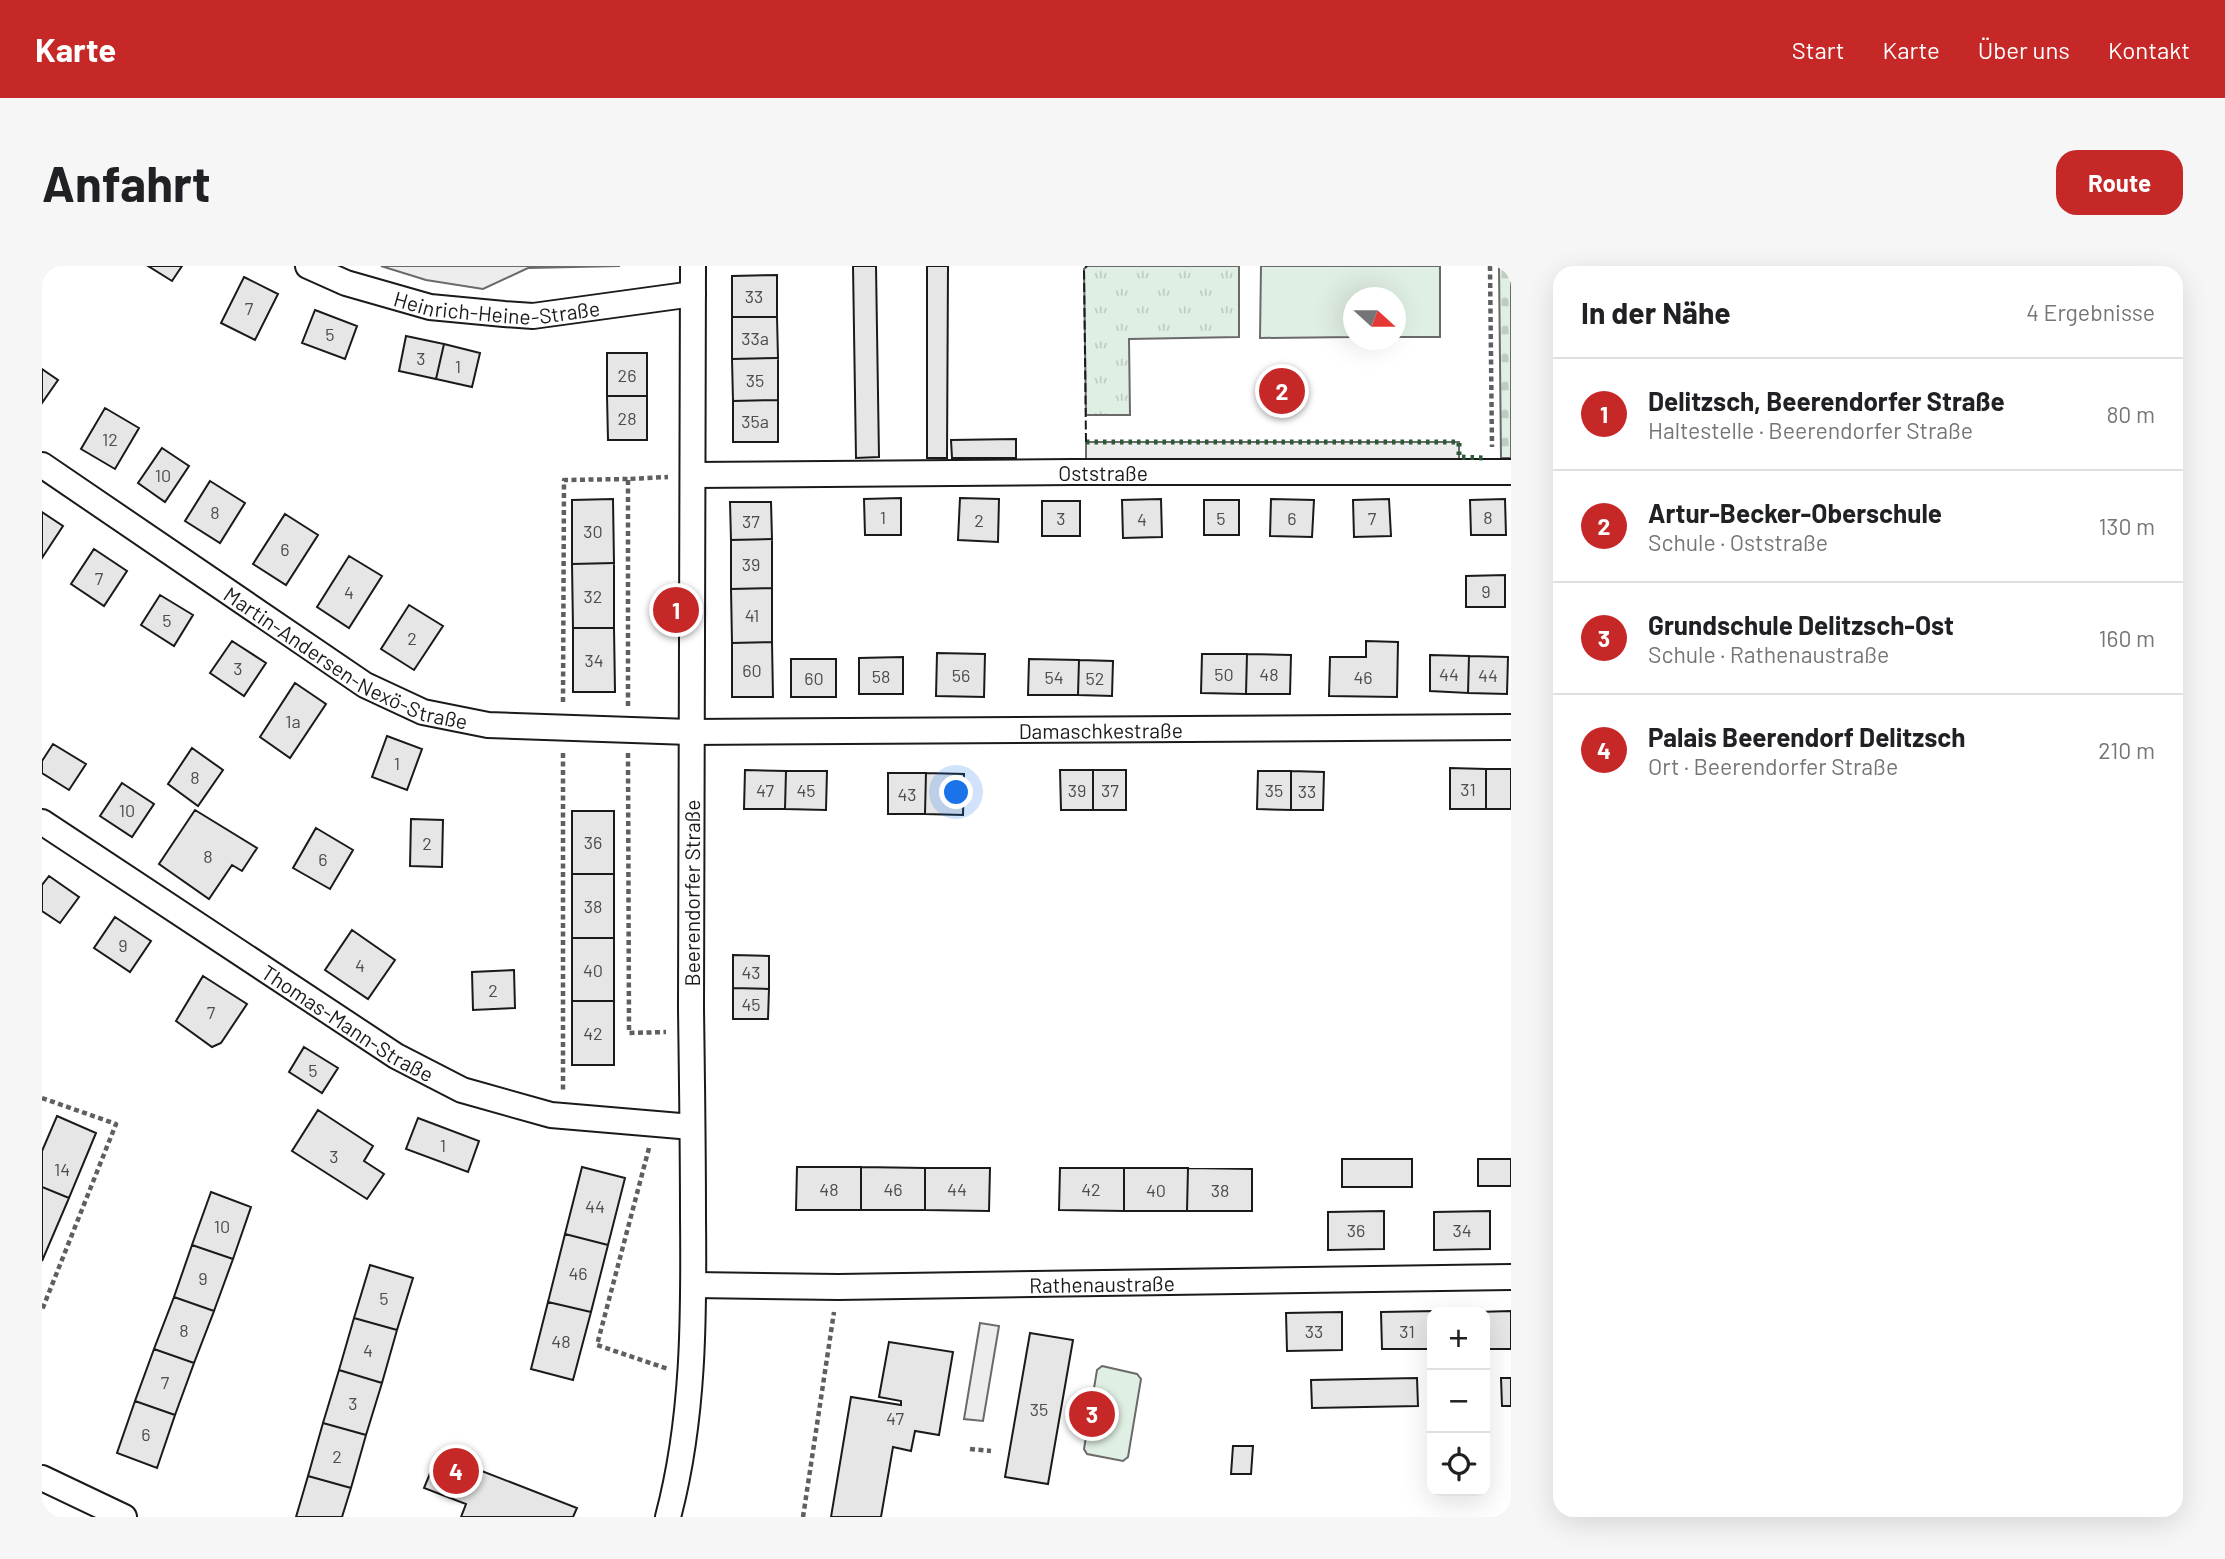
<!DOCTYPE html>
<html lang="de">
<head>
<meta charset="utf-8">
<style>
	body { margin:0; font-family:Barlow,sans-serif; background:#f6f6f6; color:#202124 }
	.controls { position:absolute; right:21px; bottom:21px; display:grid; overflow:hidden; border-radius:14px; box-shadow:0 7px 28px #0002 }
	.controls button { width:63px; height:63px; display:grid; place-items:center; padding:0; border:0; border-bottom:2px solid #e0e0e0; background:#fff; color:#202124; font:35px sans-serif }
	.compass { position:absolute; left:1301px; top:21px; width:63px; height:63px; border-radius:50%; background:#fff; box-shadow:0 7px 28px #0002; rotate:111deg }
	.you { position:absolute; left:915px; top:527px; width:24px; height:24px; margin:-18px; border:5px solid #fff; border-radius:50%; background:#1a73e8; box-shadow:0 0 0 10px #1a73e833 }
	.badge { display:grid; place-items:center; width:46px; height:46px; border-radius:50%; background:#c62828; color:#fff; font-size:23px; font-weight:700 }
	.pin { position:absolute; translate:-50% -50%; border:4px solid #fff; box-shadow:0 2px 7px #0006 }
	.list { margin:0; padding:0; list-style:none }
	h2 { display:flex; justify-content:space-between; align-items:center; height:91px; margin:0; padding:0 28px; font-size:30px }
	h2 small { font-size:23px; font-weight:400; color:#757577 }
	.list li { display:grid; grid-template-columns:46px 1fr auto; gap:21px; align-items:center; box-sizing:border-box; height:112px; padding:0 28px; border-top:2px solid #e0e0e0 }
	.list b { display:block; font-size:26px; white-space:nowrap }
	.list p { margin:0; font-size:23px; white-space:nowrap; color:#757577 }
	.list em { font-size:23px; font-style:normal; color:#757577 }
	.icon { flex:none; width:38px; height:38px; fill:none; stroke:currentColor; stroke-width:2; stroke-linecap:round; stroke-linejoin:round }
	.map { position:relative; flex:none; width:1469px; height:1251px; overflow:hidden; border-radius:21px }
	header { display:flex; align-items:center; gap:42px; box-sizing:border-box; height:98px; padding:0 35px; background:#c62828; color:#fff }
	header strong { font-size:33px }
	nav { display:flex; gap:38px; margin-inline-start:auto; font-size:24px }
	.intro { display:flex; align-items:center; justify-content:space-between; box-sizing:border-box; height:168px; padding:0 42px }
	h1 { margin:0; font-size:49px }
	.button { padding:18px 32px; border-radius:21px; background:#c62828; color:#fff; font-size:24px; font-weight:700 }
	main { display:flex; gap:42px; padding:0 42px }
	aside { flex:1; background:#fff; border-radius:21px; box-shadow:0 7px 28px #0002 }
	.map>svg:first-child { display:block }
</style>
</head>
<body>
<header>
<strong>Karte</strong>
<nav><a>Start</a><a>Karte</a><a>Über uns</a><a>Kontakt</a></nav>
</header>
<div class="intro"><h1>Anfahrt</h1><a class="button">Route</a></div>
<main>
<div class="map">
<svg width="1469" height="1251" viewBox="0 0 1469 1251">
	<defs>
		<pattern id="grass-tufts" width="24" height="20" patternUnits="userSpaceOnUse" patternTransform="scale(1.75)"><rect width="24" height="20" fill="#e0efe3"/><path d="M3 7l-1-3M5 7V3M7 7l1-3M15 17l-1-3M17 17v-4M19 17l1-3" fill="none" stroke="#c0ccc2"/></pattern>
		<pattern id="cemetery-stones" width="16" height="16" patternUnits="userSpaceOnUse" patternTransform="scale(1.75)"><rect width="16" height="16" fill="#e0efe3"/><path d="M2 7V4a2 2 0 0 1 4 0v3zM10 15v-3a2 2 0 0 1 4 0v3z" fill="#c0ccc2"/></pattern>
	</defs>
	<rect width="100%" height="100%" fill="#fff"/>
	<path fill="url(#grass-tufts)" stroke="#6a6a6a" stroke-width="2" d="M1045 0H1197V71L1087 73 1088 149H1044L1042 3Z"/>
	<path fill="url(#cemetery-stones)" stroke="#6a6a6a" stroke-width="2" d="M1457 0H1469V192H1459Z"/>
	<path fill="#e0efe3" stroke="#6a6a6a" stroke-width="2" d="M1219 0H1398V71H1354L1353 32H1311V71L1218 72Z
		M1060 1100 1095 1108 1099 1113 1086 1191 1081 1195 1045 1188 1042 1183 1055 1104Z"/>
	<path fill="#ededed" stroke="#6a6a6a" stroke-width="2" d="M339 0H578L486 2 441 23 384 14Z
		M1044 176H1417V197H1044Z
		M938 1057 957 1060 941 1155 922 1153Z"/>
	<path fill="#e6e6e6" stroke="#1a1a1a" stroke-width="2" d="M106 0H140L130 15Z
		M811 0H834L837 191 814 192Z
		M885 0H906L905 192H885Z
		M735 9V51H690V10Z
		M202 11 236 28 213 74 179 57Z
		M273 44 315 60 303 93 260 77Z
		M690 51H735L736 92 690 93Z
		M364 70 402 78 394 113 357 105Z
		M402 78 438 87 430 121 394 113Z
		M565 87H605V130H565Z
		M736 92V134L691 135 690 93Z
		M0 103 16 114 0 137Z
		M565 130H605V174H566Z
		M736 134V176H691V135Z
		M63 142 97 162 73 203 39 183Z
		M974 173V192H910L909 174Z
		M120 182 147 200 123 236 96 217Z
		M168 215 203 237 178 277 143 255Z
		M859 232V269H823L822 233Z
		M918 232 957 233 956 276 916 274Z
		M571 233 572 297 530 298V234Z
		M1119 233 1120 271 1081 272 1080 234Z
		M1229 233 1272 234 1270 271 1228 270Z
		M1347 233 1349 270 1312 271 1311 234Z
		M1463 233 1464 269H1429L1428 234Z
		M1162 234H1197V269H1162Z
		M1000 235H1038V270H1000Z
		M688 236H729L730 273 689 274Z
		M0 246 21 260 0 292Z
		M243 248 276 269 244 319 211 298Z
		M730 273V322L689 323V274Z
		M52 283 85 305 62 340 29 318Z
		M307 290 340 310 307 362 275 341Z
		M572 297V362H531L530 298Z
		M1463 309V341H1424V310Z
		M730 322V376L690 377 689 323Z
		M118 329 151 349 132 380 99 359Z
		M367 339 401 360 372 404 339 383Z
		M531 362H572L573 426H531Z
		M190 375 224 397 202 430 168 407Z
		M1324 375 1356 376 1355 431 1287 430 1288 391H1324Z
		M730 376 731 431H690V377Z
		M895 387 943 388 942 431 894 430Z
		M1160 388H1205L1204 428 1159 427Z
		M1205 388 1249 389 1248 428H1204Z
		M1388 389 1427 390 1426 427 1388 425Z
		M1427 390 1466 391 1465 428 1426 427Z
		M861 391V428H817V392Z
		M749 393H794V431H749Z
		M987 393 1037 394 1036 429H986Z
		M1037 394 1071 395 1070 430 1036 429Z
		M253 417 284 438 248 492 218 471Z
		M345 470 380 483 365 524 330 511Z
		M11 478 44 498 27 524 0 507V495Z
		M150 482 181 504 156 540 126 518Z
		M1408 502 1444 503V543H1408Z
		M1444 503H1469V543H1444Z
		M703 504 744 505 743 543H702Z
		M1018 504H1051V544H1019Z
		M1051 504H1084V544H1051Z
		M744 505H785L784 544 743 543Z
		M1216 505H1249V544L1215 543Z
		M1249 505 1282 506 1281 544H1249Z
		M846 507H884L883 548H846Z
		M884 507 922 508 921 549 883 548Z
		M80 517 112 538 90 571 58 550Z
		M153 544 215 582 200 605 190 599 167 633 117 598Z
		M530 545H572V608H530Z
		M369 553 401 554 400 601 368 600Z
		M274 562 311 584 288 623 251 602Z
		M530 608H572V672H530Z
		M7 610 37 631 18 657 0 645V619Z
		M73 651 109 675 88 706 52 682Z
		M310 664 353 694 326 733 283 704Z
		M530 672H572V735H530Z
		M691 689 727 690V723L691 722Z
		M472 704 473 742 431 744 430 706Z
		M161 710 205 738 179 777 170 781 134 755Z
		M691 722 727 723 726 753H691Z
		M530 735H572V799H530Z
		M262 781 296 802 280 827 247 806Z
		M276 844 331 880 322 895 342 908 325 933 250 885Z
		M15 850 54 867 27 932 0 921V885Z
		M376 852 437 875 426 906 364 883Z
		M1300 893H1370V921H1300Z
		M1436 893H1469V920H1436Z
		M540 901 583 912 566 979 523 968Z
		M755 901H819V944H754Z
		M819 901 883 902V944H819Z
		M883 902H948L947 945 883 944Z
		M1018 902H1082V945L1017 944Z
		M1082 902H1146L1145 945H1082Z
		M1146 902 1210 903V945H1145Z
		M0 921 27 932 0 995Z
		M169 926 209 941 191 993 150 979Z
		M1342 945V983L1286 984V946Z
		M1448 945V983L1392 984V946Z
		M523 968 566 979 549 1046 506 1036Z
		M150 979 191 993 172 1045 132 1031Z
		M328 999 371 1012 355 1064 312 1052Z
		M132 1031 172 1045 152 1097 112 1083Z
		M506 1036 549 1046 531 1114 489 1103Z
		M1395 1045 1390 1046V1083H1340L1339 1046Z
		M1469 1045V1083H1443V1046H1435Z
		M1300 1046V1084L1245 1085 1244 1047Z
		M312 1052 355 1064 340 1117 297 1104Z
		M988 1067 1031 1074 1006 1218 963 1211Z
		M847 1076 911 1086 897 1169 873 1165 869 1185 851 1181 839 1251H789L809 1131 859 1139V1135L837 1131Z
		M112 1083 152 1097 133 1149 93 1135Z
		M297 1104 340 1117 324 1169 281 1157Z
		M1375 1112 1376 1140 1270 1142 1269 1114Z
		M1459 1112H1469V1140H1460Z
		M93 1135 133 1149 115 1202 75 1187Z
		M281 1157 324 1169 309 1222 266 1210Z
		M1191 1180H1211L1209 1208H1189Z
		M396 1188 535 1242 531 1251H419L424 1238 382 1222Z
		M266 1210 309 1222 300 1251H254Z"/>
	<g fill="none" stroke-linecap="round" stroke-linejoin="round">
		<defs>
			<g id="minor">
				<path id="s1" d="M266 0 304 17 388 41 462 48 491 50 651 28"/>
				<path id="s2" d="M0 199 323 419 381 446 446 459 648 466 1469 461"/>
				<path id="s3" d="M651 209 1031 206H1469"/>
				<path id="s4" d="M0 556 354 790 420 824 509 849 650 861"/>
				<path id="s5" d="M652 1019 796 1021 1469 1011"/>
				<path d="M0 1212 82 1251"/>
				<path id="s6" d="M626 1251C652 1153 652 1051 651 951 651 882 650 812 649 743 648 495 652 248 651 0"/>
			</g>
		</defs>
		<use href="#minor" stroke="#1a1a1a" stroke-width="28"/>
		<path stroke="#5f5f5f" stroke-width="4.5" stroke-dasharray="5 3.5" stroke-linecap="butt" d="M1448 0 1450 181
			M521 436 522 214 586 213
			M586 440V213L626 211
			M521 487V825
			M586 487 587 767 624 766
			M0 832 74 858 0 1044
			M607 882 555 1079 626 1103
			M928 1183 949 1185
			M761 1251 792 1046"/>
		<use href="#minor" stroke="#fff" stroke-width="24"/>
		<path stroke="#2b5a34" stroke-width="5" stroke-dasharray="3.5 5" stroke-linecap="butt" d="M1044 176H1417V191L1442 192"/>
		<path stroke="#1a1a1a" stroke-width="2" stroke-dasharray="9 3.5" stroke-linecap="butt" d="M1044 176 1042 3 1045 0"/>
	</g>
	<g text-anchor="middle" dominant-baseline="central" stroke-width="5" stroke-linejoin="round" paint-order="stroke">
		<g font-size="18" fill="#4d4d4d">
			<text x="712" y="30">33</text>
			<text x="207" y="42">7</text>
			<text x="288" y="68">5</text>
			<text x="713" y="72">33a</text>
			<text x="379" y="92">3</text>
			<text x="416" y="100">1</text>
			<text x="585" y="109">26</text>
			<text x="713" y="114">35</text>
			<text x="585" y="152">28</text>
			<text x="713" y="155">35a</text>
			<text x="68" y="173">12</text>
			<text x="121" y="209">10</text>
			<text x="173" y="246">8</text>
			<text x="841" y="251">1</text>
			<text x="1446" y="251">8</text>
			<text x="1019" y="252">3</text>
			<text x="1179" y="252">5</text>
			<text x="1250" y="252">6</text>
			<text x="1330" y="252">7</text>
			<text x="1100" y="253">4</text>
			<text x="937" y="254">2</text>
			<text x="709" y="255">37</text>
			<text x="551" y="265">30</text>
			<text x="243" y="283">6</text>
			<text x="709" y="298">39</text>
			<text x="57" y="312">7</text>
			<text x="1444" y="325">9</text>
			<text x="307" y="326">4</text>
			<text x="551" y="330">32</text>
			<text x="710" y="349">41</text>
			<text x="125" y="354">5</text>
			<text x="370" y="372">2</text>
			<text x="552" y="394">34</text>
			<text x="196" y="402">3</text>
			<text x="710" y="404">60</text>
			<text x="1182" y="408">50</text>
			<text x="1227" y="408">48</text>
			<text x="1407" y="408">44</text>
			<text x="919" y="409">56</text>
			<text x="1446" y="409">44</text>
			<text x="839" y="410">58</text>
			<text x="1012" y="411">54</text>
			<text x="1321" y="411">46</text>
			<text x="772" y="412">60</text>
			<text x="1053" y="412">52</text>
			<text x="251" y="455">1a</text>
			<text x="355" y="497">1</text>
			<text x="153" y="511">8</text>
			<text x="1426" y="523">31</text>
			<text x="723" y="524">47</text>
			<text x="764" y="524">45</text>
			<text x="1035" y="524">39</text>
			<text x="1068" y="524">37</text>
			<text x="1232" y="524">35</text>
			<text x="1265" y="525">33</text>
			<text x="865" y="528">43</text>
			<text x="85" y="544">10</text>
			<text x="551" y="576">36</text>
			<text x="385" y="577">2</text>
			<text x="166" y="590">8</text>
			<text x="281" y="593">6</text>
			<text x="551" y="640">38</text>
			<text x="81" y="679">9</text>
			<text x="318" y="699">4</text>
			<text x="551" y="704">40</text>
			<text x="709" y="706">43</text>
			<text x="451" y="724">2</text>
			<text x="709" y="738">45</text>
			<text x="169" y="746">7</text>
			<text x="551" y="767">42</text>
			<text x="271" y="804">5</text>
			<text x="401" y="879">1</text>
			<text x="292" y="890">3</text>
			<text x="20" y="903">14</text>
			<text x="787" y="923">48</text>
			<text x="851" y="923">46</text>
			<text x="915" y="923">44</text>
			<text x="1049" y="923">42</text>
			<text x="1114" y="924">40</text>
			<text x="1178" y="924">38</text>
			<text x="553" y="940">44</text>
			<text x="180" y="960">10</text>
			<text x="1314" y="964">36</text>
			<text x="1420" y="964">34</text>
			<text x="536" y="1007">46</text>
			<text x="161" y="1012">9</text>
			<text x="342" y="1032">5</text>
			<text x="142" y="1064">8</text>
			<text x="1272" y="1065">33</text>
			<text x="1365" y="1065">31</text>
			<text x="519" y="1075">48</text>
			<text x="326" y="1084">4</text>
			<text x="123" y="1116">7</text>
			<text x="311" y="1137">3</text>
			<text x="997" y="1143">35</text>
			<text x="853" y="1152">47</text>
			<text x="104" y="1168">6</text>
			<text x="295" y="1190">2</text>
		</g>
		<g font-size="21" fill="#1a1a1a" stroke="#fff">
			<text stroke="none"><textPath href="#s1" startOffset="196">Heinrich-Heine-Straße</textPath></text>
			<text stroke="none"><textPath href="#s3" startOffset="410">Oststraße</textPath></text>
			<text stroke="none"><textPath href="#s2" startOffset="362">Martin-Andersen-Nexö-Straße</textPath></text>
			<text stroke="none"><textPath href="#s2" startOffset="1134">Damaschkestraße</textPath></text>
			<text stroke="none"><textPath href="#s6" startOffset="626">Beerendorfer Straße</textPath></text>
			<text stroke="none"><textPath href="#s4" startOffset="366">Thomas-Mann-Straße</textPath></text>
			<text stroke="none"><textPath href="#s5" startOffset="408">Rathenaustraße</textPath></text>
		</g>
	</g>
</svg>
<div class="controls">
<button>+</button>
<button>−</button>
<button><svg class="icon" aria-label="locate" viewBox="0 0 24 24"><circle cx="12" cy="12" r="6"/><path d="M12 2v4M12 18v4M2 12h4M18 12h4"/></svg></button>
</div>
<svg class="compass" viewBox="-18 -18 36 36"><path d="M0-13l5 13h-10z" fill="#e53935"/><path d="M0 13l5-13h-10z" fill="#757577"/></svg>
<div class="you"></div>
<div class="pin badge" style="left:634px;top:344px">1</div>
<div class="pin badge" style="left:1240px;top:125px">2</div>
<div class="pin badge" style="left:1050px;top:1148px">3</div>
<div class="pin badge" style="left:414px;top:1205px">4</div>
</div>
<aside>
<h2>In der Nähe<small>4 Ergebnisse</small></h2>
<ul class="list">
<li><span class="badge">1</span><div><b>Delitzsch, Beerendorfer Straße</b><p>Haltestelle · Beerendorfer Straße</p></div><em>80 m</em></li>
<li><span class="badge">2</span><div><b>Artur-Becker-Oberschule</b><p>Schule · Oststraße</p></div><em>130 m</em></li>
<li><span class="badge">3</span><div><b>Grundschule Delitzsch-Ost</b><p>Schule · Rathenaustraße</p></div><em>160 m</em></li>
<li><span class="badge">4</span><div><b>Palais Beerendorf Delitzsch</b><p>Ort · Beerendorfer Straße</p></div><em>210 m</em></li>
</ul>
</aside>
</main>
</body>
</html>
